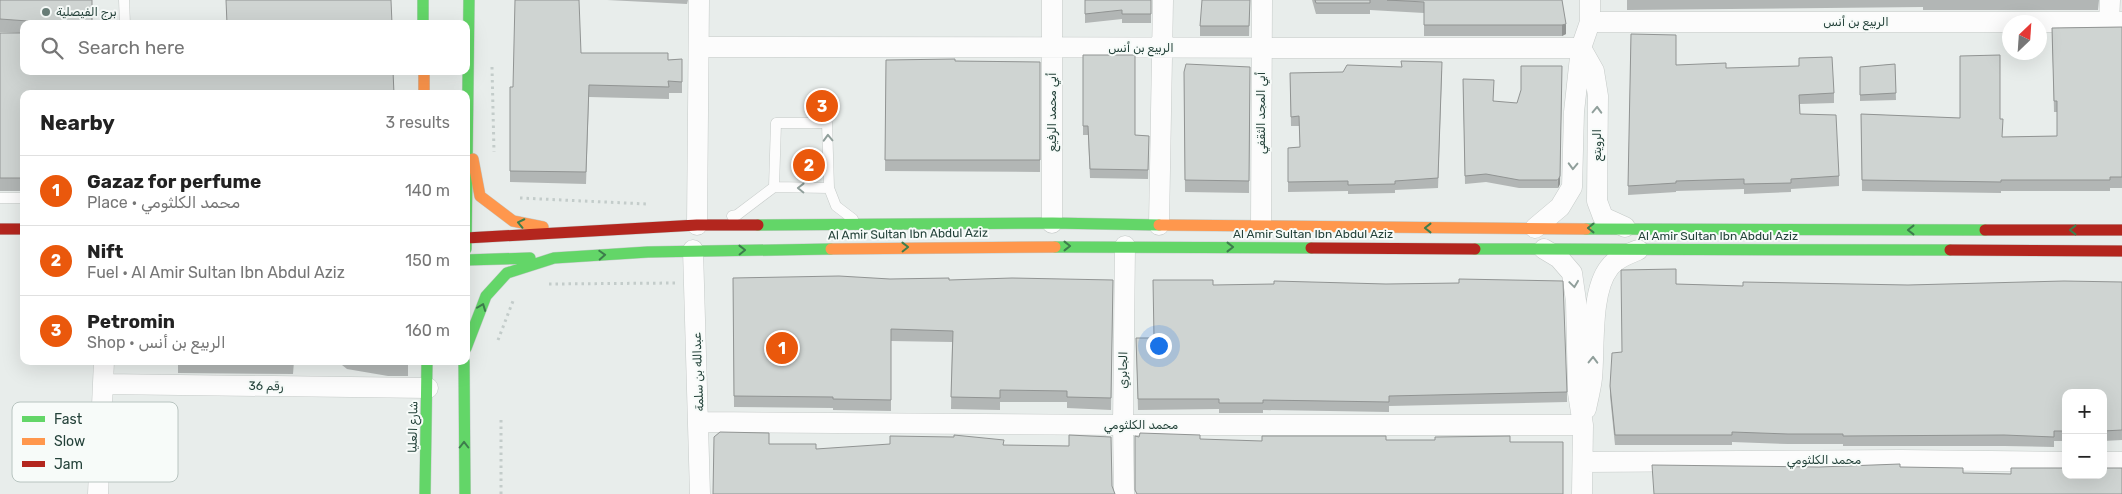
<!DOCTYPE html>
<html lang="en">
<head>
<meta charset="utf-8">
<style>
	body { margin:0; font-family:Rubik,"Noto Sans Arabic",sans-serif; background:#f2f2f2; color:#222 }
	.controls { position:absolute; right:15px; bottom:15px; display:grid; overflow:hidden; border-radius:10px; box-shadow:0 5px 20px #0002 }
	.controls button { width:45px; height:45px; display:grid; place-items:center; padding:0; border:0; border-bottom:1px solid #e0e0e0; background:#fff; color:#222; font:25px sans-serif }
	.compass { position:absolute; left:2002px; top:15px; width:45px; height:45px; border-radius:50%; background:#fff; box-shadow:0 5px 20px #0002; rotate:25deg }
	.you { position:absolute; left:1158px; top:345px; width:18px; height:18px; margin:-12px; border:4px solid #fff; border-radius:50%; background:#1a73e8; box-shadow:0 0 0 8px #1a73e833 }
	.badge { display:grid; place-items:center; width:32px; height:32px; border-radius:50%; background:#ea580c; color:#fff; font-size:16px; font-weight:700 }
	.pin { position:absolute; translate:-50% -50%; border:2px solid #fff; box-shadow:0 1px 5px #0006 }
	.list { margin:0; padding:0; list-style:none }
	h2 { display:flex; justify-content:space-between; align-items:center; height:65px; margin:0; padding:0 20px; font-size:21px }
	h2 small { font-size:16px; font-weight:400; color:#767676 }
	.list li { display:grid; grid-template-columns:32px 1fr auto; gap:15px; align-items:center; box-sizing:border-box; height:70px; padding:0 20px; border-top:1px solid #e0e0e0 }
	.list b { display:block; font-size:19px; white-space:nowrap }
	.list p { margin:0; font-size:16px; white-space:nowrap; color:#767676 }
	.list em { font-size:16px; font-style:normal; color:#767676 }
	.icon { flex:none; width:28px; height:28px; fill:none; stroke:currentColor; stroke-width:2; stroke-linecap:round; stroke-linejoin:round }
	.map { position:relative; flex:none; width:2122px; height:494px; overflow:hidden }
	.search { position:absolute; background:#fff; box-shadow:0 5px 20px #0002; left:20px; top:20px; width:450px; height:55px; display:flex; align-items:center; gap:12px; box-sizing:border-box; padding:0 18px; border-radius:10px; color:#767676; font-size:19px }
	.panel { position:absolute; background:#fff; box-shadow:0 5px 20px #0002; left:20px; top:90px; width:450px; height:275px; border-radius:10px }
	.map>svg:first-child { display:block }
</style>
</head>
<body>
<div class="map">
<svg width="2122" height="494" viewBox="0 0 2122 494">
	<rect width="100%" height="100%" fill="#e8edeb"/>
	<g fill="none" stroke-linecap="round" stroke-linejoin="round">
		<defs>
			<path id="lane" d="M124 0 125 24
				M774 187 829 188
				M0 198H24
				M732 216 737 215 774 187 776 123H827L829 188 836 206 853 219"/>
			<path id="street" d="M1052 0V223
				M1590 22H2122
				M2109 22 2110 0
				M700 47 1581 48
				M1581 48 1594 71 1598 96 1597 201 1603 217 1625 227
				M697 225 699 0
				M1159 225 1163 0
				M1261 227 1262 0
				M1535 228 1560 207 1572 187 1574 112 1581 48 1590 22V0
				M1544 249 1559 258 1572 273 1576 301 1578 393 1583 425 1582 494
				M693 250 700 494
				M104 384 428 388
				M1586 409C1588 399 1591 388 1592 378 1595 349 1590 292 1609 268 1615 259 1628 254 1638 250
				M700 422 1123 425H1583
				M1583 462 1901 460 2066 462
				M2103 462H2122
				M98 494 104 361
				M1124 494 1123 425 1125 246"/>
			<path id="fast" d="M423 0V24
				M758 225 1052 223 1159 225
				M1586 229 1985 230
				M1055 247 1311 248
				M466 249 469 0
				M1475 249 1950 250
				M466 260 530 258
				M466 348 486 296 507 273 554 258 648 252 831 249
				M464 361 465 494
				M425 494 427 361"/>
			<path id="slow" d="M424 71V94
				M473 159 480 196 513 221 543 227
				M1159 225 1586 229
				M831 249 1055 247"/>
			<path id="jam" d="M0 229H24
				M1985 230H2122
				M466 238 697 225H758
				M1311 248 1475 249
				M1950 250 2122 251"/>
		</defs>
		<use href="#lane" stroke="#c5cac8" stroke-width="11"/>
		<use href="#street" stroke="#c5cac8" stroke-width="21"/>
		<use href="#fast" stroke="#c3cbc8" stroke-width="12"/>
		<use href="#slow" stroke="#c3cbc8" stroke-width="12"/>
		<use href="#jam" stroke="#c3cbc8" stroke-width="12"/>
		<path stroke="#c3ccca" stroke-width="3" stroke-dasharray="2.5 4" stroke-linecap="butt" d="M492 67 494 152
			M520 198 647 204
			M549 284 677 283
			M498 340 513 301
			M501 494V419"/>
		<use href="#lane" stroke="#fcfcfc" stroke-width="10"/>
		<use href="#street" stroke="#fcfcfc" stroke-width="20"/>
		<use href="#fast" stroke="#63d668" stroke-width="11"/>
		<use href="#slow" stroke="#ff974d" stroke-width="11"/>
		<use href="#jam" stroke="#b3261e" stroke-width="11"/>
	</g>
	<path fill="#b2b6b5" d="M0 0 92 24H24V191H0V33H19L0 32Z
		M607 0H688L687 4Z
		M1085 0H1151V23H1122V19L1085 23Z
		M1250 0 1249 36H1200V26Z
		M1312 0H1562L1566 34 1562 36H1424V13L1370 10V14H1316Z
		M1627 0H2099L2098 10H1923V7L1627 10Z
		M2122 27V188H2110V191H2001V193L1862 191 1861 114 1960 118 2000 119 2002 137 2057 136V112H2054L2052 28Z
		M1631 34 1676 65 1726 68 1834 93V103L1800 104V114L1839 176V186L1791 189V192L1744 194V189L1676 191V192L1628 195Z
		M581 53 668 60 682 59V93H669V99L589 97 586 184 510 182V87H513Z
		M1083 55 1135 135 1149 136 1148 179 1090 178 1088 135H1083Z
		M886 60 1040 62V172L885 171Z
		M1895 64 1896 100 1860 101V67Z
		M1250 67 1249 193 1185 192 1184 72Z
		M1442 71 1438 188 1395 190V193L1348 194V191L1288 192V148L1300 147 1299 126H1291L1290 73Z
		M1463 79 1494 101 1560 184 1558 188H1519L1486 182 1465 184Z
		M733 278 890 279 949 280H1113L1111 410 1067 408V402H1000V410L951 409 952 342 891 341V411L833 410V408L734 407Z
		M2122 282V440L2103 441V393H2066V441H2054V447L2004 446H1843V444H1788L1732 442V445H1615L1610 396V386L1622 352 1676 284 1743 286 1908 285Z
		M1213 285 1567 392V402L1389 406V412L1263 410V413H1219V409L1138 410 1136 338H1154Z
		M178 361H294L293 374 178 373Z
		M337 361H408V376H388L347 369Z"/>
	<path fill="#919493" d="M1566 24V34L1562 36V25Z
		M1562 66 1560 184 1558 188V180Z"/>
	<path fill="#cfd4d2" stroke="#919493" d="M0 0H92V24H29L28 21 0 19Z
		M226 0H391L392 24H227Z
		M515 0H579L581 53H668V60L682 59V82L668 81 669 87 589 85 586 172 510 171V87H513Z
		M1085 0H1151V14H1122V10L1085 14Z
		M1202 0H1250L1249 26H1200Z
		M1315 0H1370V3H1316Z
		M1387 0H1562L1566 24 1562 25H1424V2Z
		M2122 27V177H2110V180H2001V182L1862 180 1861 114 1960 118V56L2000 55V119H2003L2002 137 2057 136V101H2054L2052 28Z
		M0 33H24V71H393L394 94H24V178H0Z
		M1631 34 1676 35V65L1726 63V68L1799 66V58L1832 57 1834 93 1799 95 1800 114 1836 115 1839 176 1791 179V183L1744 184V179L1676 181V183L1628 186Z
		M1083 55H1135V135L1149 136 1148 170 1090 169 1088 126H1083Z
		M955 59V61L1040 62V160H885L886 60Z
		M1401 61 1442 62 1438 178 1395 181V184L1348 185V181L1288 182V148L1300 147 1299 116 1291 117 1290 73 1343 72 1347 65 1402 67Z
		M1186 64 1250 67 1249 181 1185 180 1184 72Z
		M1895 64 1896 93 1860 95V67Z
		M1521 66H1562L1560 176 1558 180H1519L1486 174 1465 176 1463 79 1494 80 1493 101 1517 103 1521 90Z
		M1676 269V284L1743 286V282L1908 285 2064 281 2122 282V430L2103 431V393H2066V431H2054V437L2004 435 1843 436V434H1788L1732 432V435H1615L1610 386 1612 353 1622 352 1621 270Z
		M839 276 890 279 949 278V280L1012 278 1113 280 1111 398 1067 397V391L1000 390V398L951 397 953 331 891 329V400L833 399V397L734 396 733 278Z
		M1459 279 1563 281 1567 392 1389 396V402L1263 400V403H1219V399H1138L1136 338H1154L1153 280H1213V285L1274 284V281L1386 284 1459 283Z
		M199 361H293V363Z
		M372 361H408V364H388Z
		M720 432 769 433V444H816V449L890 444V436L954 437V435L1004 440 1003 445 1069 446V435L1111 437 1112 486 1115 494H713L714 437Z
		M1140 433 1200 435V439L1262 441V436H1386V440H1435V437L1510 436V442H1563V494H1137L1135 490V436L1139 437Z
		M1900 464V467L1963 468V473L2011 474V468H2066V475H2103V468H2122V494H1654L1652 465 1819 467Z"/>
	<defs><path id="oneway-chevron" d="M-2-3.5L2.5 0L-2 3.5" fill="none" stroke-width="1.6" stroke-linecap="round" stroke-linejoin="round" transform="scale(1.25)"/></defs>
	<g stroke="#909f9b">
		<use href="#oneway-chevron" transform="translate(1597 110) rotate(-88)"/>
		<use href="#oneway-chevron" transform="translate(828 138) rotate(-92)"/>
		<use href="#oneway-chevron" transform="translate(1573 166) rotate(92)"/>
		<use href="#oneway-chevron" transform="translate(801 188) rotate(-179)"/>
		<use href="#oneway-chevron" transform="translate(1574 284) rotate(82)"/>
		<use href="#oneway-chevron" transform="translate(1593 360) rotate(-89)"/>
	</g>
	<g stroke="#3d7d4c">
		<use href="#oneway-chevron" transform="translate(521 223) rotate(-168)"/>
		<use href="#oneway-chevron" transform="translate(1428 228) rotate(-180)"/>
		<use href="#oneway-chevron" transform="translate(1591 228) rotate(180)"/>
		<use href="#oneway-chevron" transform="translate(1911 230) rotate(-180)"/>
		<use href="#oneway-chevron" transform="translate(2073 230) rotate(180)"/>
		<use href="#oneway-chevron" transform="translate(1067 246)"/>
		<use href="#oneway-chevron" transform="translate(905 247) rotate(-1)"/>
		<use href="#oneway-chevron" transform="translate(1230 247)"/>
		<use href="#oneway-chevron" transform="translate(742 250) rotate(-1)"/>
		<use href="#oneway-chevron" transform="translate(602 255) rotate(-3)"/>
		<use href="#oneway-chevron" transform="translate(482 307) rotate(-69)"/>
		<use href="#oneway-chevron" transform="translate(464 445) rotate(-90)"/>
	</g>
	<circle fill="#697e78" stroke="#f7fbf9" stroke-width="2" cx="46" cy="12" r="5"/>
	<g text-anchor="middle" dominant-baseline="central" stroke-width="4" stroke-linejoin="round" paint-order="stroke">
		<g font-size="12" fill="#24423a" stroke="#f7fbf9" text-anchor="start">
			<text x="56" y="12">برج الفيصلية</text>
		</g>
		<g font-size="12" fill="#24423a" stroke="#f7fbf9">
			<text x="1856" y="22">الربيع بن أنس</text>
			<text x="1141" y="48">الربيع بن أنس</text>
			<text transform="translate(1052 112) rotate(-90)">أبي محمد الرفيع</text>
			<text transform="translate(1261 113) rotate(-90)">أبي المجد الثقفي</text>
			<text transform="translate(1597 145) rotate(-90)">الرويتع</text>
			<text transform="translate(908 234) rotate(-1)">Al Amir Sultan Ibn Abdul Aziz</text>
			<text x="1313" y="234">Al Amir Sultan Ibn Abdul Aziz</text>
			<text x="1718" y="236">Al Amir Sultan Ibn Abdul Aziz</text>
			<text transform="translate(1123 370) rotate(-89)">الجابري</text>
			<text transform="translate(698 372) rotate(-92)">عبدالله بن سلمة</text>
			<text transform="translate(266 386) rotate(1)">رقم 36</text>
			<text x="1141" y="425">محمد الكلثومي</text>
			<text transform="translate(413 427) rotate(-89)">شارع العليا</text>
			<text x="1824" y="460">محمد الكلثومي</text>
		</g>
	</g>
	<rect x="12" y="402" width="166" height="80" rx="8" fill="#f7fbf9" stroke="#b8c4c0" stroke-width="1"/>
	<rect x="22" y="416" width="23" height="6" fill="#63d668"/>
	<rect x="22" y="438" width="23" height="7" fill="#ff974d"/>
	<rect x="22" y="461" width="23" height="6" fill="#b3261e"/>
	<g font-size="14" fill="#24423a">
		<text x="54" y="424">Fast</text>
		<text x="54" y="446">Slow</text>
		<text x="54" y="469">Jam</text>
	</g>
</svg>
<div class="controls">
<button>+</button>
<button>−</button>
</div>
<svg class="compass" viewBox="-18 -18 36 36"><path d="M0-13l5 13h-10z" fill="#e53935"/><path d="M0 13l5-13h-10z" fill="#767676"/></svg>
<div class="you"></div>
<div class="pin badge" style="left:782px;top:348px">1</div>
<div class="pin badge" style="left:809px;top:165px">2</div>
<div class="pin badge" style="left:822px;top:106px">3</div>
<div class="search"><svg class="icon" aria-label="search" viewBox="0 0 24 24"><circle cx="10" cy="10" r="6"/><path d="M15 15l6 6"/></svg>Search here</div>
<section class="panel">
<h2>Nearby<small>3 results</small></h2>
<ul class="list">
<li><span class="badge">1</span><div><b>Gazaz for perfume</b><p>Place · محمد الكلثومي</p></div><em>140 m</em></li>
<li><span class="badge">2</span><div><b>Nift</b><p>Fuel · Al Amir Sultan Ibn Abdul Aziz</p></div><em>150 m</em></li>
<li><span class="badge">3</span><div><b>Petromin</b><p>Shop · الربيع بن أنس</p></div><em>160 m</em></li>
</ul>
</section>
</div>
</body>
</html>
